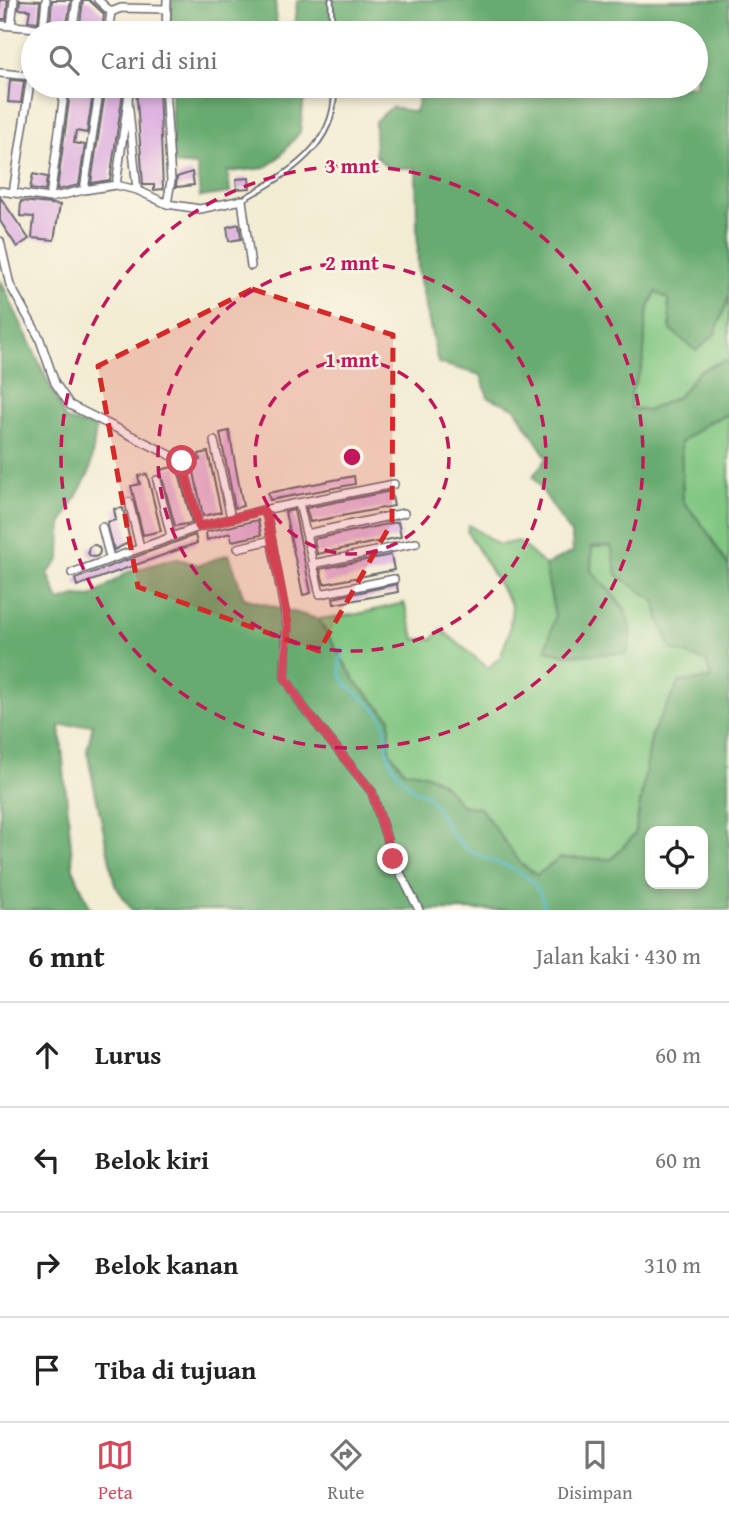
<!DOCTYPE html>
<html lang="id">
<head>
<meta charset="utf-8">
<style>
	body { margin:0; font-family:"Gentium Book Plus",serif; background:#f6f6f6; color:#222 }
	.controls { position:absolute; right:21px; bottom:21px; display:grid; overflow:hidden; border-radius:14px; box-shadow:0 4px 10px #0003 }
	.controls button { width:63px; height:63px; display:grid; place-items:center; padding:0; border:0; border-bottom:2px solid #e0e0e0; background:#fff; color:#222; font:35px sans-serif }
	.stop { position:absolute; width:21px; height:21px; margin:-16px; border:5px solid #d1495b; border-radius:50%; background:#fff }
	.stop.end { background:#d1495b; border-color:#fff; box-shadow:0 2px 7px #0008 }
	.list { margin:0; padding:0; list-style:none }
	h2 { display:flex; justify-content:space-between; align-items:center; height:91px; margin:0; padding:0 28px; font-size:30px }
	h2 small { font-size:23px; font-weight:400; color:#767676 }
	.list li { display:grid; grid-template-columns:46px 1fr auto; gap:21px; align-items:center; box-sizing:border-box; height:105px; padding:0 28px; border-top:2px solid #e0e0e0 }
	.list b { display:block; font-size:26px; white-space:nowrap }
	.list em { font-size:23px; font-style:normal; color:#767676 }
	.icon { flex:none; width:38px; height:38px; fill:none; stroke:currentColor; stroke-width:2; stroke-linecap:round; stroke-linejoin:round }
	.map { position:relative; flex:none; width:729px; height:910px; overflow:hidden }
	.search { position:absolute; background:#fff; box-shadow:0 4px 10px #0003; left:21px; right:21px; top:21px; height:77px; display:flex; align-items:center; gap:18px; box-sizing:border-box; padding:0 24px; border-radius:38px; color:#767676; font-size:26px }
	.sheet { height:511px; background:#fff }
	nav { display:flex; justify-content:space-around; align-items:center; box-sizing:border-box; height:98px; border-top:2px solid #e0e0e0; background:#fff; font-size:19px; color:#767676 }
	nav a { display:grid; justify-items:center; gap:4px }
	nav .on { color:#d1495b }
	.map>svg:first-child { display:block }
</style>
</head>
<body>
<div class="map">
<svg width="729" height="910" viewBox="0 0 729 910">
	<rect width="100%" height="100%" fill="#fcf5e5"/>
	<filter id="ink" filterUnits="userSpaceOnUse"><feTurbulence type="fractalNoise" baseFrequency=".0143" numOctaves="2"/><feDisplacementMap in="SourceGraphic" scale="14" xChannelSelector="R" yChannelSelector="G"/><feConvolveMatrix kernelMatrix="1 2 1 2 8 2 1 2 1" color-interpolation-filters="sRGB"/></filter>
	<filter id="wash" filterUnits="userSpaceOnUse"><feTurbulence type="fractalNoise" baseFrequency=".00686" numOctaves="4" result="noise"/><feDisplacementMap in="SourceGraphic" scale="28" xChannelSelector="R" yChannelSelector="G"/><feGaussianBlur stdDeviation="1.57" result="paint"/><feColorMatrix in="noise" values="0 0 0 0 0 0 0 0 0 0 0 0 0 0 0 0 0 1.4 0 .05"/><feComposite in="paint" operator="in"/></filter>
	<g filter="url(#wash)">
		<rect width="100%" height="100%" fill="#f2ecd3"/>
		<path fill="#80c681" stroke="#51745e" stroke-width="2" d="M656 291 668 299 671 330 715 334 729 297V367L725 361 699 371 679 396 647 411 630 408 629 391 641 369 645 310Z
			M729 414V567L705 528 683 501 681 442 709 422Z
			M469 525 499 545 518 541 545 565 555 616 627 610 591 571 592 547 611 546 655 601 660 622 707 662 711 679 680 682 652 733 635 834 612 859 560 858 537 876 521 864 480 808 461 805C444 783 434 772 405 771L390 752V718L356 682 318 619 358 614 404 603 415 639H432L442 630 488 668 500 657 509 633 512 606 467 531Z"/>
		<path fill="#68ab6f" stroke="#456655" stroke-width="2" fill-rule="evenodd" d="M171 0H275L277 29H244V33H170Z
			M297 0H729V297L715 334 696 351 671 330 668 299 656 292C639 321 649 336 642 366 637 385 629 385 630 408L647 411 679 396 699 371 725 360 729 367V414L709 422 681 442 683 501 705 528 729 567V910H132L115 885 96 795 87 751 93 724 60 726 73 869 91 910H0V279L66 420 96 428 90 471 61 525 60 559 48 573 59 601 76 596 91 597 128 572 175 558 199 565 229 554 244 598 318 619 356 682 390 718V752L404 771C434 772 444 783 461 805L480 808 521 864 537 875 560 858 612 859 635 834 652 733 680 682 711 679 707 662 671 649 660 622 655 601 617 575 611 546 592 547 591 570C613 597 640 615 627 653L568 655 546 650 555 616 545 565 573 552 572 536 533 476 547 458 515 408 488 397 481 375 438 363 418 271 416 168H388L375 155V121L392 107 415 112 420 95 418 86H696V33H295ZM650 831H703V884H650Z
			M171 86H309L305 89 300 132 280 156 265 168 228 172 230 193 200 197 197 166 173 164Z"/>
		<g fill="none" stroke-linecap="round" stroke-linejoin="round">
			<path stroke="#50b9cd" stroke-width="2.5" d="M344 648C327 693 368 690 383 720 389 733 385 749 391 762 395 771 408 785 415 790 421 794 420 790 425 794 438 804 445 830 459 842 490 871 536 859 545 910"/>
		</g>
		<g id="blocks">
			<path fill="#ddafe0" d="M0 0H8L6 19H0Z
				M20 0 40 1 38 22 28 21 30 10 19 9Z
				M52 0H71L67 24 50 23Z
				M83 0H89L104 14 102 33H79Z
				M10 80 24 81 21 103 8 102Z
				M71 86H94L87 133 76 131 74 143 85 145 79 185 57 190Z
				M106 86H124L110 180 91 183Z
				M136 86H159L163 189 154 190V185H143Z
				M192 172 194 185 176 187 177 177Z
				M33 174 47 177 45 191 30 189Z
				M249 178 250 188 237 189 236 179Z
				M0 197 29 239 17 247 0 221Z
				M21 201 60 205 54 240 32 238 34 217 20 216Z
				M239 224 241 239 229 241 227 227Z
				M229 431 243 506 235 508 220 433Z
				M208 452 221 512 203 516 192 462 200 460 199 454Z
				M177 466 192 523 175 526 160 470Z
				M147 474 161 531 143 535 131 486 140 484 138 476Z
				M354 476 355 484 270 500 268 493Z
				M391 491 394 506 310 522 306 508Z
				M123 508 130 542 114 550 107 522 116 520 114 509Z
				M294 510 311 593 303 595 285 512Z
				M258 520 261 535 232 541 230 533 207 540 206 532Z
				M398 522 401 537 317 554 314 539Z
				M195 535 197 543 77 586 75 579Z
				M88 551a6 6 0 1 1 12 0a6 6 0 1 1-12 0Z
				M391 555 394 570 324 584 320 569Z
				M397 584 398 592 334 604 333 598Z"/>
		</g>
	</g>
	<g filter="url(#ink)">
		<use href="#blocks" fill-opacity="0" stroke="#6b6970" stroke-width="2"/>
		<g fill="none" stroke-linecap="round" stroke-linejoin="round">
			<defs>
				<path id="service" d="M331 0 332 33
					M243 199C288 174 339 144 334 86"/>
				<path id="minor" d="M98 0 111 12 121 8 167 9
					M0 25 73 31
					M11 26 14 0
					M43 29 46 0
					M72 33 77 0
					M108 33 111 12
					M166 33 167 0
					M0 73 31 76 13 193
					M116 185 130 86
					M84 190 116 185 137 190 128 100
					M137 190 167 204 171 181 165 86
					M0 191 50 198 84 190 100 86
					M50 198 65 86
					M167 204 200 209 242 200 251 266
					M0 241 10 285 39 337 55 383 70 405 182 461 199 527 263 510 267 516 287 625 285 677 303 707 372 792 393 859 419 910
					M214 441 231 518
					M157 480 171 536
					M129 502 140 547
					M299 503 320 594 394 579
					M263 510 394 484
					M102 527 110 558
					M306 534 404 513
					M238 548 271 540
					M312 564 416 543
					M72 573 199 527"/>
			</defs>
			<use href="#service" stroke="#6b6970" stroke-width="7"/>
			<use href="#minor" stroke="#6b6970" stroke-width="10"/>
			<use href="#service" stroke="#fff" stroke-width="3.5"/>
			<use href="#minor" stroke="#fff" stroke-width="7"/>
		</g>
	</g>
	<g fill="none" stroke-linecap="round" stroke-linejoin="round" filter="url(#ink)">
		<path stroke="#d1495b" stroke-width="9" d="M182 461 199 527 263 510 267 516 288 625 285 677 303 707 372 792 393 859"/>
	</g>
	<path fill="#d62828" fill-opacity="0.2" stroke="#d62828" stroke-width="5" stroke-dasharray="14 9" stroke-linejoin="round" d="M252 289 393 335 392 522 319 651 138 587 98 366Z"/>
	<g fill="none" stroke="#c2185b" stroke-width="3.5" stroke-dasharray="12 9">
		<circle cx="352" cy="457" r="97"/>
		<circle cx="352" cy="457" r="194"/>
		<circle cx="352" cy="457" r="291"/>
	</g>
	<circle cx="352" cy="457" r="10" fill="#c2185b" stroke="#fcf5e5" stroke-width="3.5"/>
	<g font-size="21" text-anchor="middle" font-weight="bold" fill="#c2185b" stroke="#fcf5e5" stroke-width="5" stroke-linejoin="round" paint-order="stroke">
		<text x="352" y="173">3 mnt</text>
		<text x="352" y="270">2 mnt</text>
		<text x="352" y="367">1 mnt</text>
	</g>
</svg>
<div class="controls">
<button><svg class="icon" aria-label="locate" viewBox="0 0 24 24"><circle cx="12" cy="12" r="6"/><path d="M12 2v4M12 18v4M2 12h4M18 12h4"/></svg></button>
</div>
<div class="stop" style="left:182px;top:461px"></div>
<div class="stop end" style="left:393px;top:859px"></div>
<div class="search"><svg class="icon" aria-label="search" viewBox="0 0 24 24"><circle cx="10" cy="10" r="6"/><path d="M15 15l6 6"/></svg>Cari di sini</div>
</div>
<section class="sheet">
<h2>6 mnt<small>Jalan kaki · 430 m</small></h2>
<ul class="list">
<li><svg class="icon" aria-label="ahead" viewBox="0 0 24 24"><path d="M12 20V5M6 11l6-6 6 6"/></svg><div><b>Lurus</b></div><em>60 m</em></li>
<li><svg class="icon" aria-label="left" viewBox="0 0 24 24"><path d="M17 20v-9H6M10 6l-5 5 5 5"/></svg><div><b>Belok kiri</b></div><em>60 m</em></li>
<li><svg class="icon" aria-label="right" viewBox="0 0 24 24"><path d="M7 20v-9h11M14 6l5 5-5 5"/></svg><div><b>Belok kanan</b></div><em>310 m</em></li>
<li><svg class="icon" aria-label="arrive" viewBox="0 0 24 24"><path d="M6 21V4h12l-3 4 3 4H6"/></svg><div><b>Tiba di tujuan</b></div></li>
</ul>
</section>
<nav>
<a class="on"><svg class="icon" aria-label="map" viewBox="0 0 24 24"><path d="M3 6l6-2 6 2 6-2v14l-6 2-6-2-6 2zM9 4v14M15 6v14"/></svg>Peta</a>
<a><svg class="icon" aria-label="directions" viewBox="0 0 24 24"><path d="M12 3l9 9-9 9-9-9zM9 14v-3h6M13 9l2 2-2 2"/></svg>Rute</a>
<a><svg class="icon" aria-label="saved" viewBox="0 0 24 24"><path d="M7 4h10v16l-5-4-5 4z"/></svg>Disimpan</a>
</nav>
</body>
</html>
